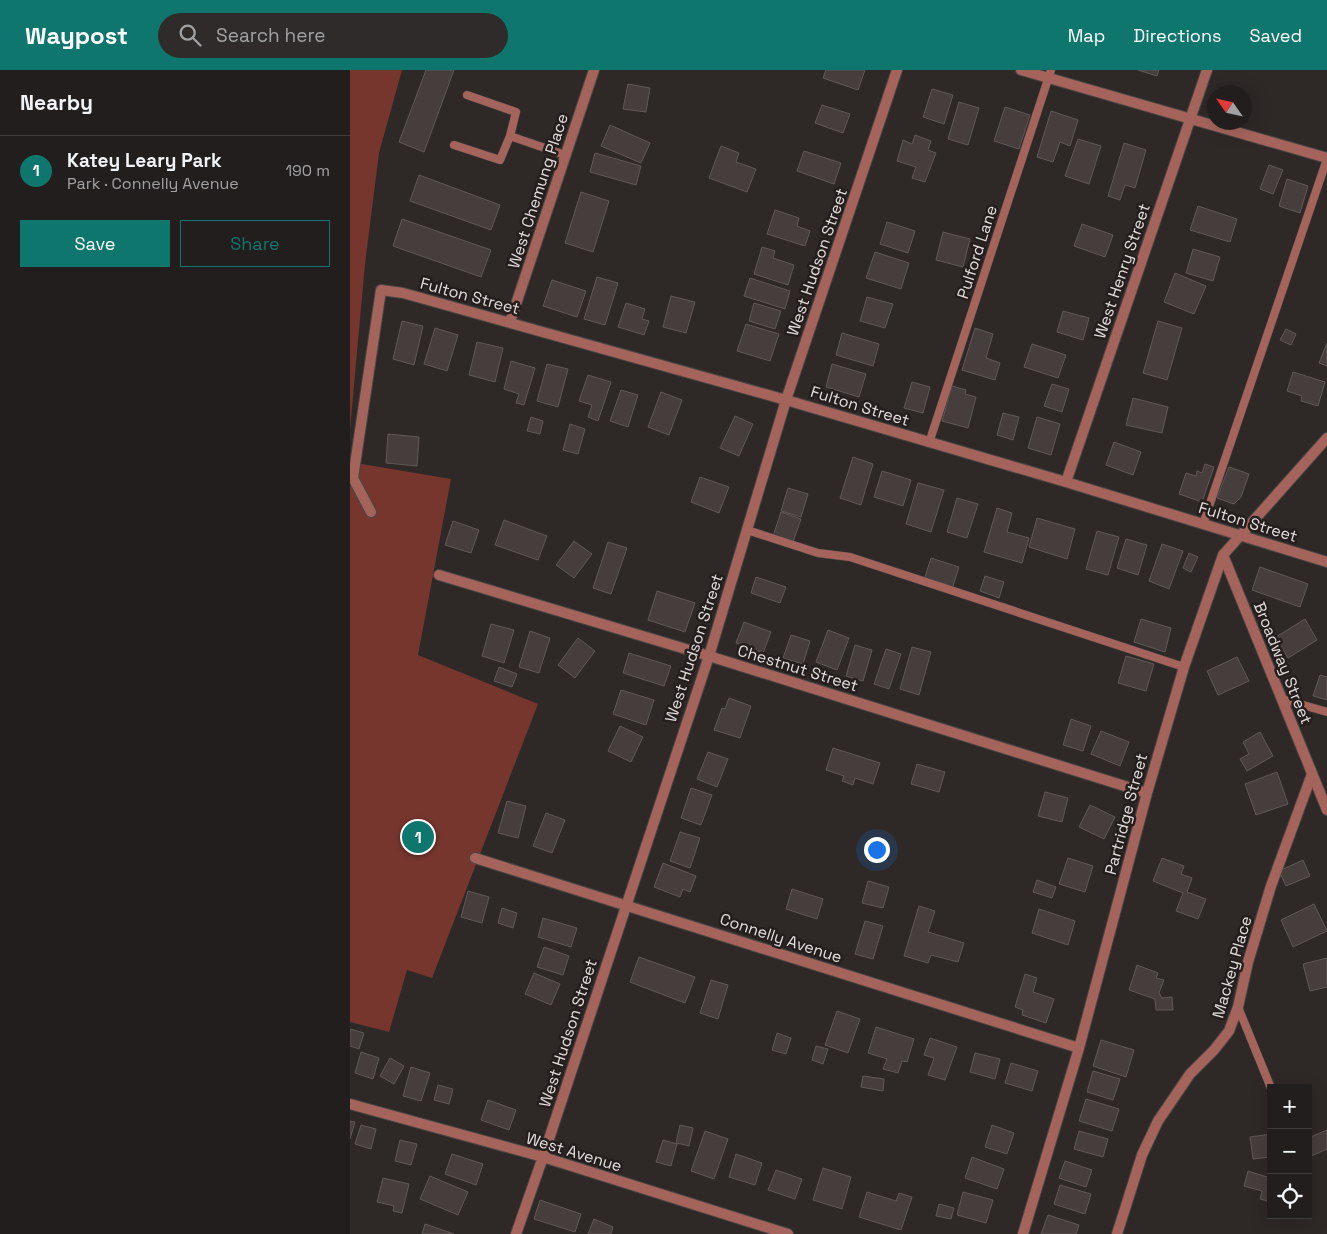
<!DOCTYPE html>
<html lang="en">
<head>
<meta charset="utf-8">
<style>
	body { margin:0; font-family:"Space Grotesk",sans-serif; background:#2e2b2a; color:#f1f3f6 }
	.controls { position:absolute; right:15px; bottom:15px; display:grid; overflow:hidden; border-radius:0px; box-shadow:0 5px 20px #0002 }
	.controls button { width:45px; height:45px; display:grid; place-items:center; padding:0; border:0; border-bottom:1px solid #3f3c3b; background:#221e1d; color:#f1f3f6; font:25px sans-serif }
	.compass { position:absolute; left:857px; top:15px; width:45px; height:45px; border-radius:50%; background:#221e1d; box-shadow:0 5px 20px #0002; rotate:304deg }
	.you { position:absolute; left:526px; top:779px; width:18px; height:18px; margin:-12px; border:4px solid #fff; border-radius:50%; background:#1a73e8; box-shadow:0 0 0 8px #1a73e833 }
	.badge { display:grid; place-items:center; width:32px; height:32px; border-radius:50%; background:#0f766e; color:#fff; font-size:16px; font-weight:700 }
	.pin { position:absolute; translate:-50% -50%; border:2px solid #fff; box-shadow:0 1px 5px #0006 }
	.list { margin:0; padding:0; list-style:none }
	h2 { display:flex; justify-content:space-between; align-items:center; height:65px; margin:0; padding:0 20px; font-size:21px }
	h2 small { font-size:16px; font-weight:400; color:#a2a2a4 }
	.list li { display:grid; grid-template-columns:32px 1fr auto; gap:15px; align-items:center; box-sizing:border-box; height:70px; padding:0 20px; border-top:1px solid #3f3c3b }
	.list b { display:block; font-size:19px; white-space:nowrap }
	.list p { margin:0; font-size:16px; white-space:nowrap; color:#a2a2a4 }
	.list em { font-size:16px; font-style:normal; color:#a2a2a4 }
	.actions { display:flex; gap:10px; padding:15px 20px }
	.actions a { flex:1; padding:11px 0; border:1px solid #0f766e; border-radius:0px; text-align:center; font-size:18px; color:#0f766e }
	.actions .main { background:#0f766e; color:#fff }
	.icon { flex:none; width:28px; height:28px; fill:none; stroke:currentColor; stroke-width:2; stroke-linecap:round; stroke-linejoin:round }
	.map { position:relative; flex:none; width:977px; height:1164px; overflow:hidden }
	header { display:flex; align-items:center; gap:30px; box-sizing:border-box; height:70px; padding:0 25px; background:#0f766e; color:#fff }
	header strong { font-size:24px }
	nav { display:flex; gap:28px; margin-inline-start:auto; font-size:18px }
	.search { width:350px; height:45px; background:#2e2b2a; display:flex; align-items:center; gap:12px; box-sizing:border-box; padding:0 18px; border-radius:28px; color:#a2a2a4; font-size:19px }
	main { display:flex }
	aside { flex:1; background:#221e1d }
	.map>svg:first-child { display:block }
</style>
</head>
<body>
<header>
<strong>Waypost</strong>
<div class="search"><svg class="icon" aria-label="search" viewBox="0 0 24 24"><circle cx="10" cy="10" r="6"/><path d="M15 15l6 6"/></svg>Search here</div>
<nav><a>Map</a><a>Directions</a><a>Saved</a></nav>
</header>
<main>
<aside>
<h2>Nearby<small></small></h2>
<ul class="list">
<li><span class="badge">1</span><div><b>Katey Leary Park</b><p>Park · Connelly Avenue</p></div><em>190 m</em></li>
</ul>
<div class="actions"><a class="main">Save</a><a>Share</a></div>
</aside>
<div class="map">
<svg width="977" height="1164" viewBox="0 0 977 1164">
	<rect width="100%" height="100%" fill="#2e2827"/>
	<path fill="#76362e" d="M0 0H52L29 83 15 194 0 359Z
		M0 392 101 409 68 585 188 634 82 908 57 900 39 962 0 952Z"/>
	<path fill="#453e3d" stroke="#605958" d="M76 0H104L74 82 49 72Z
		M476 0H515L508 20 473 8Z
		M788 0H809L807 6Z
		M278 14 300 18 296 42 273 39Z
		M582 19 603 25 594 54 573 47Z
		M609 32 629 38 618 75 598 69Z
		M472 35 500 44 493 63 465 53Z
		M655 37 680 45 669 79 644 71Z
		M701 41 728 50 720 76 710 72 703 92 687 87Z
		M260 55 300 73 291 93 251 76Z
		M565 65 581 71 578 80 586 83 575 112 562 108 566 97 547 91 553 70 562 74Z
		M728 69 751 76 739 114 715 106Z
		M774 73 796 80 785 118 775 115 770 130 758 126Z
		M371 76 389 83 386 92 406 99 397 122 359 108Z
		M454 81 491 93 484 114 447 101Z
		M245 83 291 96 286 115 240 102Z
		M919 95 933 100 923 124 910 119Z
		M69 105 150 135 141 160 60 131Z
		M937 109 958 116 950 143 929 136Z
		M231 122 259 131 243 182 215 173Z
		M848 136 887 149 880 172 840 160Z
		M425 140 449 148 447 156 460 161 455 176 417 164Z
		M52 149 141 180 131 207 43 176Z
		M537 152 565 161 558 183 530 174Z
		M732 154 763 165 755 187 724 176Z
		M593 162 620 169 613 197 586 190Z
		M412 177 425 181 423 188 444 195 438 215 404 204Z
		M843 179 870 187 863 211 836 203Z
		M525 182 559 193 551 219 516 208Z
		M825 203 856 216 844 244 814 232Z
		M247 207 268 213 255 255 234 249Z
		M400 208 440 221 435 239 394 226Z
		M202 210 236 221 227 247 193 236Z
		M321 226 345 232 336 263 313 257Z
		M517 227 543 234 535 258 510 251Z
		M276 233 295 239 292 249 299 251 294 265 268 257Z
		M404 233 431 241 425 259 399 251Z
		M713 241 739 248 733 270 707 262Z
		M52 251 73 256 64 295 43 289Z
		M808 251 832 258 817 310 793 303Z
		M396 254 429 264 420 291 387 281Z
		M85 258 108 265 97 301 74 294Z
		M625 258 643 264 636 288 650 293 645 310 612 300Z
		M936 259 946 264 941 275 930 270Z
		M492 263 529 274 523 296 486 285Z
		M127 272 153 278 145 312 119 305Z
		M977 273V296L969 293Z
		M682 274 716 285 708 308 674 297Z
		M161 291 185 298 174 335 166 333 169 324 154 319Z
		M197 294 218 299 208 337 187 331Z
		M482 294 516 304 509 327 476 317Z
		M943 302 975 312 968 336 951 331 952 326 937 321Z
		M238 305 261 312 248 351 238 347 242 335 229 331Z
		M562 312 580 317 573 343 554 338Z
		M702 314 719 319 712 342 694 336Z
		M602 316 616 320 615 324 626 327 618 358 592 351Z
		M271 320 288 325 278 357 260 351Z
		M311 322 332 330 319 365 298 357Z
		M783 328 818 337 812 363 776 355Z
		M653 343 669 347 663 370 647 365Z
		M385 346 403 354 389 386 370 378Z
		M181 347 193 351 190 364 177 361Z
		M687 347 710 354 701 385 678 378Z
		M220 354 235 359 228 384 213 380Z
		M38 364 69 367 67 396 36 393Z
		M764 372 791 382 783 405 756 395Z
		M503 387 523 394 511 435 490 428Z
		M855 394 864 397 852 432 829 424 836 403 846 406 847 401 852 403Z
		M879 397 899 404 891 427 884 434 867 428Z
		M532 401 561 410 553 436 524 427Z
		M350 407 379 417 369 443 341 432Z
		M568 413 594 420 581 462 556 454Z
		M438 418 458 424 451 447 431 441Z
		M607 428 628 434 617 468 597 462Z
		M647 438 662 443 657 462 679 468 672 493 634 482Z
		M431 442 451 449 443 472 423 466Z
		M687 448 725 459 717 489 679 477Z
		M154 450 197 466 188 490 145 475Z
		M103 451 129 460 121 483 95 475Z
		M747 461 769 467 758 505 736 499Z
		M776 469 797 475 788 505 767 498Z
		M224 471 242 484 224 508 206 495Z
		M258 472 277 478 261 524 243 518Z
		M812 474 833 481 819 519 799 511Z
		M839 483 848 487 841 502 833 498Z
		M581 488 609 497 602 519 574 510Z
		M910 497 958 514 950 537 902 520Z
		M635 506 654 512 649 528 630 521Z
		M406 507 436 517 430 533 401 523Z
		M307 521 345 533 335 562 298 550Z
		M791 549 821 558 815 582 784 572Z
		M955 549 967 570 938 588 926 567Z
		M394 552 421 562 413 583 386 573Z
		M141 554 164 560 154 593 132 586Z
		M478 560 499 568 487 600 466 592Z
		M180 561 200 568 189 603 169 597Z
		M441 565 460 571 453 594 433 588Z
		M228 568 245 581 225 608 208 595Z
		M505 575 522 580 513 611 496 606Z
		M562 577 581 582 569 625 550 619Z
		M536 579 551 584 539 619 524 614Z
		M279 583 321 596 314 616 273 603Z
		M776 586 804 594 796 621 768 613Z
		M887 587 899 611 868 625 857 601Z
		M149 597 167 604 162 617 144 611Z
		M970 605 977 607V630L963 626Z
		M271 620 304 630 296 655 263 644Z
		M379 628 401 636 390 668 364 660 372 638 375 639Z
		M721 649 741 656 733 681 713 675Z
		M270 656 293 667 281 692 258 681Z
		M751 661 779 672 770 696 741 684Z
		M910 662 923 686 897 701 890 689 899 684 893 672Z
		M483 678 530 693 523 714 505 708 503 715 492 711 494 706 476 700Z
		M358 682 378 689 367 717 347 709Z
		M567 694 595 702 589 722 561 714Z
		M927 702 938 734 906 745 895 714Z
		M341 718 362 725 351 755 331 748Z
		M695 722 718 728 712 752 688 746Z
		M157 731 176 736 168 768 148 763Z
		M740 735 765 747 754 769 729 757Z
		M196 743 215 750 202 783 183 776Z
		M330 762 350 768 340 798 320 791Z
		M718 788 743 796 735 822 709 814Z
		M812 788 834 796 831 804 842 808 837 822 856 829 848 849 826 841 833 823 803 811Z
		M953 790 960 806 936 816 929 801Z
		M313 793 346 806 340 822 333 819 330 827 304 817Z
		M687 810 706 817 702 828 683 822Z
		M518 811 539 817 533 838 512 833Z
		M442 819 473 829 467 849 436 839Z
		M118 821 139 827 132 853 111 847Z
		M964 834 977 861 943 877 931 850Z
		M569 836 585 841 578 862 614 873 608 892 581 885 578 893 554 886Z
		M152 838 167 843 163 858 148 853Z
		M689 839 725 851 718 875 682 863Z
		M193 848 227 858 221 877 188 867Z
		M515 851 533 856 523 889 505 884Z
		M194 877 219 886 213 905 187 897Z
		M289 887 345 907 335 933 280 912Z
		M977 888V917L960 921 953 894Z
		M787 895 808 903 806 908 814 910 809 923 812 928 822 927 823 940H806L805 929 779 920Z
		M184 903 210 914 201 935 175 924Z
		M675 904 687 908 683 922 704 929 696 953 672 945 673 940 665 937Z
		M361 910 378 915 368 949 350 943Z
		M487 941 510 949 498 983 475 975Z
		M526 957 564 969 557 992 552 991 548 1003 533 999 537 989 518 983Z
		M0 959 14 963 9 979 0 976Z
		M427 963 441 968 436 984 422 980Z
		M580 968 607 977 595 1010 578 1005 584 988 574 985Z
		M751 970 784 980 776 1007 743 996Z
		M466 976 478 979 473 994 462 990Z
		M11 982 29 988 23 1009 5 1003Z
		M625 983 650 989 645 1009 620 1002Z
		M40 988 54 996 44 1014 30 1006Z
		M661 993 688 1001 682 1021 655 1013Z
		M61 997 80 1003 71 1031 53 1026Z
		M743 1001 770 1009 763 1030 737 1022Z
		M513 1006 534 1009 533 1021 511 1017Z
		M88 1015 103 1019 99 1034 84 1030Z
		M736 1029 769 1039 762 1061 729 1051Z
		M138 1030 166 1040 159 1060 131 1050Z
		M0 1051 5 1052 0 1069Z
		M11 1055 26 1059 21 1079 5 1074Z
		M330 1055 343 1058 339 1076 326 1073Z
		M642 1055 664 1063 657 1084 635 1077Z
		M977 1060V1079L961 1086 958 1078V1068Z
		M355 1061 378 1069 364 1109 341 1101Z
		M729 1061 758 1069 753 1087 724 1079Z
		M921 1064V1087L903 1089 900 1067Z
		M50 1070 67 1074 61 1095 45 1091Z
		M313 1070 327 1074 321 1096 306 1092Z
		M102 1084 133 1094 126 1115 95 1104Z
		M386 1084 412 1093 405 1115 379 1107Z
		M622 1087 654 1099 647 1119 615 1108Z
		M715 1091 742 1100 736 1117 709 1108Z
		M473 1098 501 1107 492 1139 463 1130Z
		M920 1099H921V1132L910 1129 912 1121 894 1116 898 1101 917 1107Z
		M426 1100 452 1109 445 1129 418 1120Z
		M80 1106 118 1122 108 1145 70 1129Z
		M33 1108 59 1114 52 1143 43 1141 44 1136 27 1132Z
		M710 1115 741 1124 735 1144 704 1134Z
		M517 1122 546 1131 549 1123 562 1127 551 1160 509 1147Z
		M613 1122 643 1130 636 1153 607 1145Z
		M190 1130 231 1144 225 1162 184 1149Z
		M589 1134 604 1138 601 1149 586 1146Z
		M698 1145 729 1155 726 1164H691Z
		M244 1149 263 1157 261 1164H238Z
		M75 1154 104 1164H72Z"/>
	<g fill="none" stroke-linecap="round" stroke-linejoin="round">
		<defs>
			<path id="service" d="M117 25 166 42 160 66 215 85
				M104 75 150 90 160 66
				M579 373 701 0
				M853 454 977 89
				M397 460 468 483 500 487 834 597
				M932 629 977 642
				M888 937 921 1018"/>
			<path id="minor" d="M671 0 977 88
				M160 252 244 0
				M716 412 857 0
				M21 442 3 408 31 220 53 223 436 330 716 412 977 492
				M89 505 359 586 797 723
				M125 788 729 978
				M0 1034 193 1087 438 1164
				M166 1164 193 1087 359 586 436 330 547 0
				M673 1164 729 978 797 723 834 597 873 485 977 368
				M767 1164 792 1085 808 1051 840 1004 864 980 879 961 888 937 898 892 921 816 962 704"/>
			<path id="tertiary" d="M873 485 977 740"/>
		</defs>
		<use href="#service" stroke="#4b4544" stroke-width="9"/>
		<use href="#minor" stroke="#4b4544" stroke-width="12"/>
		<use href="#tertiary" stroke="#4b4544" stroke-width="12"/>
		<use href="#service" stroke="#a4645b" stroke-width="8"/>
		<use href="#minor" stroke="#a4645b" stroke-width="10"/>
		<use href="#tertiary" stroke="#a4645b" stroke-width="10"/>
	</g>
	<g text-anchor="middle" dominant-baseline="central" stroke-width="5" stroke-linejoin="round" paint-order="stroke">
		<g font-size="16" fill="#e3dede" stroke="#241e1d">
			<text transform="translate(188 121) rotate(-72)">West Chemung Place</text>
			<text transform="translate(627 182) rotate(-72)">Pulford Lane</text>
			<text transform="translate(467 192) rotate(-71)">West Hudson Street</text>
			<text transform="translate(772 201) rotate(-71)">West Henry Street</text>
			<text transform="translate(120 226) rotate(15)">Fulton Street</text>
			<text transform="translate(510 336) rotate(17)">Fulton Street</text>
			<text transform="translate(898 452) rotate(17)">Fulton Street</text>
			<text transform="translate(344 578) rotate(-72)">West Hudson Street</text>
			<text transform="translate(933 593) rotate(68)">Broadway Street</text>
			<text transform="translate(448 598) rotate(17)">Chestnut Street</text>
			<text transform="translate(776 744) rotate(-75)">Partridge Street</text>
			<text transform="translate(431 868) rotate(18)">Connelly Avenue</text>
			<text transform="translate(882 897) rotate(-74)">Mackey Place</text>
			<text transform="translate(218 963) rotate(-72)">West Hudson Street</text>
			<text transform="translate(224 1082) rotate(17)">West Avenue</text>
		</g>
	</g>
</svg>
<div class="controls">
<button>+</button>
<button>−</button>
<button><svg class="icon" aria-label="locate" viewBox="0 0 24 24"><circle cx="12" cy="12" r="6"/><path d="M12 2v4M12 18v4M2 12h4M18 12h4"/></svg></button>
</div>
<svg class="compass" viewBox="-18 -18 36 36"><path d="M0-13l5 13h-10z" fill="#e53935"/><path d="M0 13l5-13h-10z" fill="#a2a2a4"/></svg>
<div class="you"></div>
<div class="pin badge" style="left:68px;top:767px">1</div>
</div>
</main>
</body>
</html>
